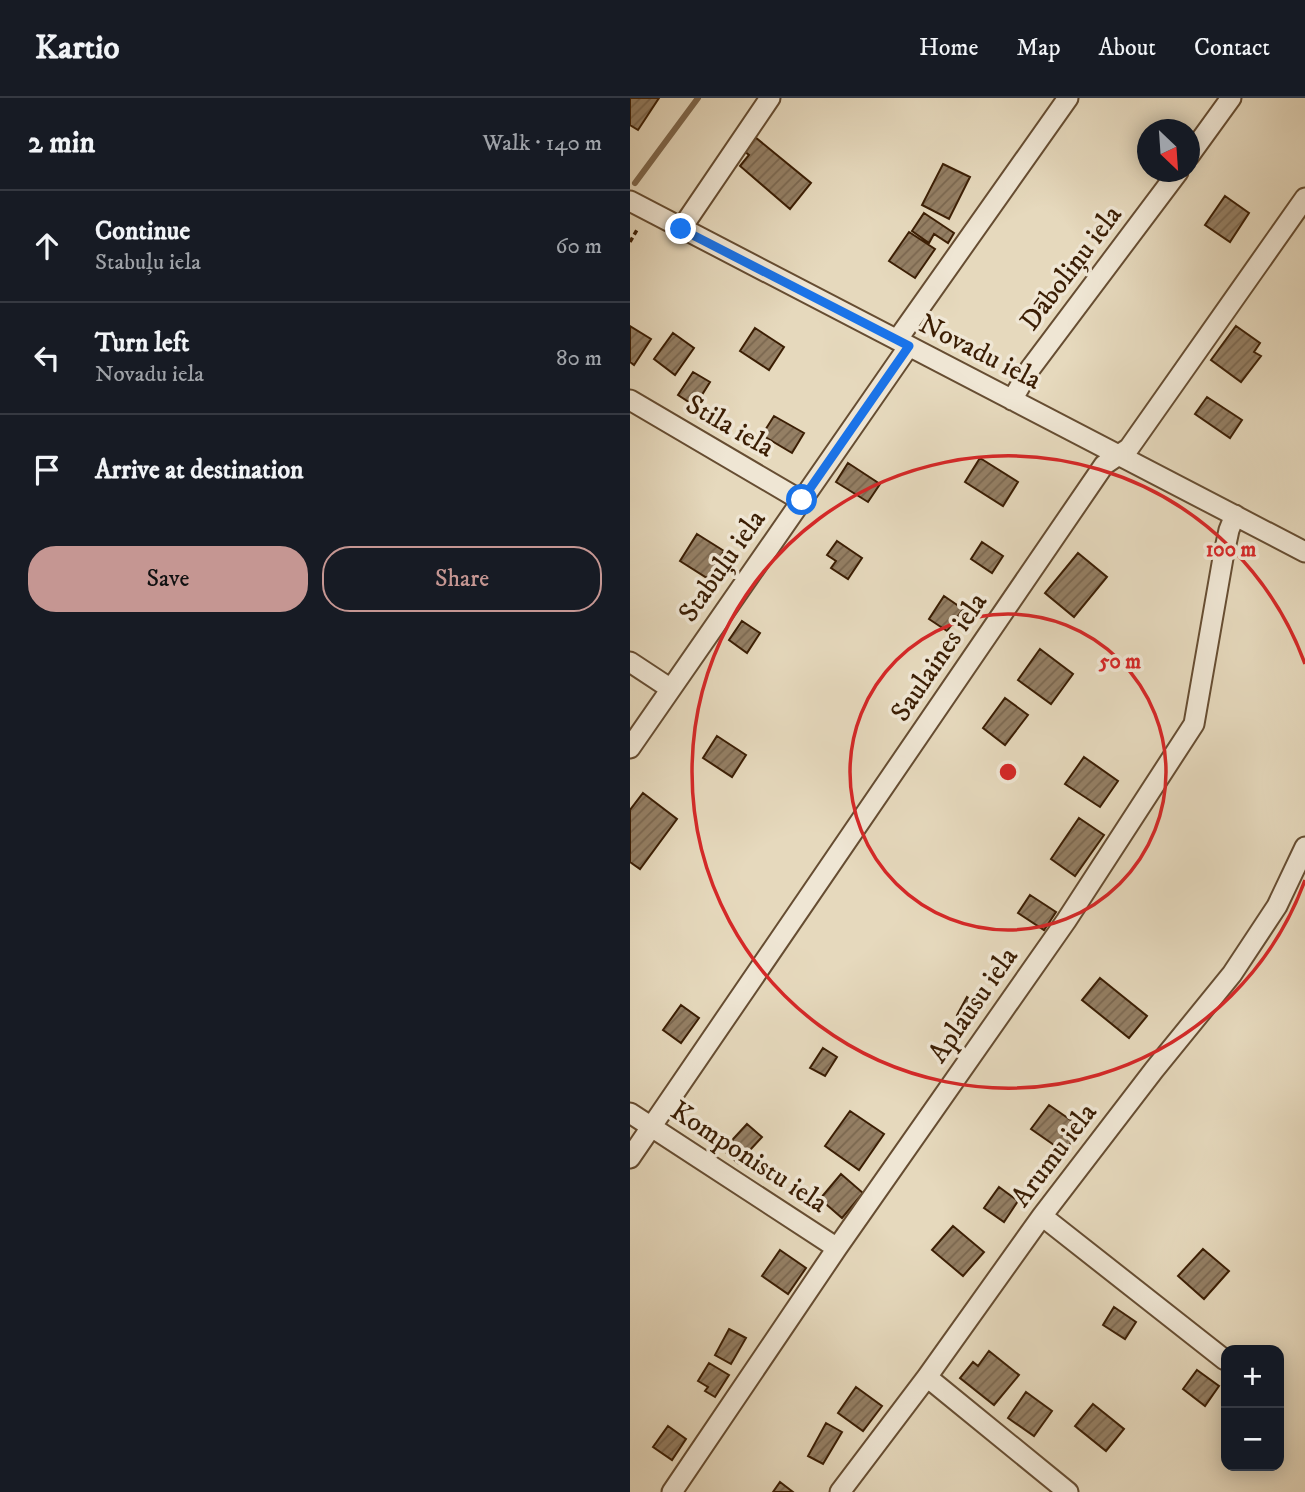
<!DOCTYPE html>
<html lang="en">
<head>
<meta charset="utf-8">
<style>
	body { margin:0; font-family:"IM FELL DW Pica",serif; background:#20242c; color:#f1f3f6 }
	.controls { position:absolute; right:21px; bottom:21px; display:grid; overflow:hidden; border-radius:14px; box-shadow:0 4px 18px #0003 }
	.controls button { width:63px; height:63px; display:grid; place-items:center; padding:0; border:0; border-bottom:2px solid #363941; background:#171b24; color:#f1f3f6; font:35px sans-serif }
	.compass { position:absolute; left:507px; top:21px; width:63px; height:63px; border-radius:50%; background:#171b24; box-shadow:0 4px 18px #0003; rotate:155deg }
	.stop { position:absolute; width:21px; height:21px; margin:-16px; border:5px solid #1a73e8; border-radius:50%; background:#fff }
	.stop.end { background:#1a73e8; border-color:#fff; box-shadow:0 2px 7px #0008 }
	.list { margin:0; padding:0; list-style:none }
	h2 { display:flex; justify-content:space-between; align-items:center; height:91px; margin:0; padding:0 28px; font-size:30px }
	h2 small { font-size:23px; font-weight:400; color:#9ea1a6 }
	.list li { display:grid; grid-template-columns:46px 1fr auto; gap:21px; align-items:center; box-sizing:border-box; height:112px; padding:0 28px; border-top:2px solid #363941 }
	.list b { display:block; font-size:26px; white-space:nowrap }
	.list p { margin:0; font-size:23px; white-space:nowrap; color:#9ea1a6 }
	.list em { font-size:23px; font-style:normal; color:#9ea1a6 }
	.actions { display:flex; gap:14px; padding:21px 28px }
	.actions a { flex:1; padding:16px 0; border:2px solid #c59692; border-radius:28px; text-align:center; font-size:24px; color:#c59692 }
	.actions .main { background:#c59692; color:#111 }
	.icon { flex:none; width:38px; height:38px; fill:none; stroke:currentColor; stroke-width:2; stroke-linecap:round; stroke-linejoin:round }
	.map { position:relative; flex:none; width:675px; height:1394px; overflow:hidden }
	header { display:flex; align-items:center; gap:42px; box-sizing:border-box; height:98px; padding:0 35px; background:#171b24; border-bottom:2px solid #363941 }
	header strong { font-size:33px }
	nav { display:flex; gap:38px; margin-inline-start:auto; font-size:24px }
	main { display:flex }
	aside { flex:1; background:#171b24 }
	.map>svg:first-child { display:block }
</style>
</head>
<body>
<header>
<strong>Kartio</strong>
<nav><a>Home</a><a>Map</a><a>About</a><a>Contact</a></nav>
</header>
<main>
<aside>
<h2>2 min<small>Walk · 140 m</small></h2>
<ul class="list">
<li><svg class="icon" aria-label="ahead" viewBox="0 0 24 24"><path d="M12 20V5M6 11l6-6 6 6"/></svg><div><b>Continue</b><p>Stabuļu iela</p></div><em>60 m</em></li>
<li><svg class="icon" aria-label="left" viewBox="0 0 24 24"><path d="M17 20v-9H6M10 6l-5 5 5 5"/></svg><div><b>Turn left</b><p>Novadu iela</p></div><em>80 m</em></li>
<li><svg class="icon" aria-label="arrive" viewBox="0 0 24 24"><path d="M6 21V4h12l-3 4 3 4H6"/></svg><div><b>Arrive at destination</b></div></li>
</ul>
<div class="actions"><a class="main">Save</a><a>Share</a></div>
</aside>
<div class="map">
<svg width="675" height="1394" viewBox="0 0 675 1394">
	<defs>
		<pattern id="building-hatch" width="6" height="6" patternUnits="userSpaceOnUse" patternTransform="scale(1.75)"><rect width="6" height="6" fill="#947f64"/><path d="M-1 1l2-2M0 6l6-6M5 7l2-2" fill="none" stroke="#7a6750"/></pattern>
	</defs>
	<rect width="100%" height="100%" fill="#e6d9bd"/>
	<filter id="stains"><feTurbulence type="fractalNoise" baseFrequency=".00286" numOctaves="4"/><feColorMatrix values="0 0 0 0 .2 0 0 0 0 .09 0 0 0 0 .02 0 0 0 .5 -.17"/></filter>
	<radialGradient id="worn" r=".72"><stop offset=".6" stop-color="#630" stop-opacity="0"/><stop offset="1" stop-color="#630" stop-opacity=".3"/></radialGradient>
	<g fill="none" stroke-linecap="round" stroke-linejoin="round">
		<path stroke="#7f684d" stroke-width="6" d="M5 85 68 0"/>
	</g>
	<path fill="url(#building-hatch)" stroke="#3b1e04" stroke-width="2" d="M0 0H29L8 32 0 27Z
		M125 39 181 85 160 111 110 68 119 57 114 53Z
		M313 66 340 79 319 121 292 107Z
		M595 98 619 115 600 144 575 127Z
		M294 115 324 135 318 145 304 136 299 145 282 133Z
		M279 134 305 151 285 180 259 163Z
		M0 228 21 241 4 267 0 264Z
		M606 228 630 245 624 254 631 258 611 284 581 262Z
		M125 230 154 249 139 272 110 253Z
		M43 235 64 250 45 277 24 261Z
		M63 274 80 284 65 308 48 297Z
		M577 299 612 322 600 340 565 316Z
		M144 318 174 335 162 355 132 337Z
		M350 360 388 384 373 408 335 384Z
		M218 365 250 386 238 404 206 384Z
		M67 436 94 453 77 480 50 463Z
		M207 443 232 460 218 481 201 470 206 463 197 457Z
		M352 444 373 458 362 475 341 461Z
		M448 455 477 479 444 519 415 495Z
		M314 498 333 511 317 533 299 521Z
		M112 523 130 535 117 555 99 542Z
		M410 551 443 576 421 606 388 582Z
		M375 600 398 617 375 647 353 630Z
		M87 638 116 657 102 679 73 660Z
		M454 659 488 683 470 709 435 686Z
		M13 695 47 721 10 771 0 764V712Z
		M449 720 474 737 445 778 421 761Z
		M400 797 426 814 414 832 388 815Z
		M470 880 517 918 499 940 452 902Z
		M337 899 351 908 341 925 327 917Z
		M51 907 69 920 51 945 33 932Z
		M193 950 207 959 195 978 180 970Z
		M419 1007 452 1030 434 1054 401 1031Z
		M220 1013 254 1036 229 1072 195 1048Z
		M117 1026 132 1039 108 1065 93 1052Z
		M211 1076 233 1095 212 1120 190 1101Z
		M369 1089 388 1103 374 1124 354 1110Z
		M323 1128 354 1154 333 1178 302 1152Z
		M573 1151 599 1173 574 1201 548 1178Z
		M150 1152 176 1170 158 1196 132 1178Z
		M484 1209 506 1224 495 1241 473 1227Z
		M99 1231 116 1240 101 1266 85 1257Z
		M359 1253 389 1277 364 1307 330 1280 343 1264 348 1268Z
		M79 1265 99 1277 85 1299 75 1293 78 1289 68 1283Z
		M567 1272 589 1288 575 1308 553 1291Z
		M226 1289 252 1308 233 1333 208 1315Z
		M396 1294 422 1313 404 1338 378 1320Z
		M463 1306 494 1331 476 1353 445 1328Z
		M196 1325 212 1334 193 1366 178 1358Z
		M38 1328 56 1341 42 1362 23 1349Z
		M150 1384 163 1394H143Z"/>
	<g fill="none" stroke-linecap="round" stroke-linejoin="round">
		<defs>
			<path id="street" d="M559 58 601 0
				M0 103 675 454
				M51 131 140 0
				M267 242 438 0
				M0 302 172 403
				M382 302 400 271 548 74
				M0 564 41 591
				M0 650 279 248
				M0 1015 207 1150
				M0 1060 474 367 499 350 675 100
				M412 1118 595 1262
				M297 1279 438 1394
				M42 1394 207 1150 436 823 564 626 593 460 599 432 605 417
				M210 1394 297 1279 412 1118 524 972 602 876 647 808 675 749"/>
		</defs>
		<use href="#street" stroke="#664d32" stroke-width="23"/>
		<path stroke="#3b1e04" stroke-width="3.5" stroke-dasharray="5 3.5" stroke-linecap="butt" d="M0 144 8 130"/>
		<use href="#street" stroke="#efe6d4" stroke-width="19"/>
	</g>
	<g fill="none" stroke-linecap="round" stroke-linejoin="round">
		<path stroke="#1a73e8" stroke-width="9" d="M51 131 279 248 172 402"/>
	</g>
	<g fill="none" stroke="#d62828" stroke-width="3.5">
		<circle cx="378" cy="674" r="158"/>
		<path d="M675 782A316 316 0 1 1 675 566"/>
	</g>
	<g text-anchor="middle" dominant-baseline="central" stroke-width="7" stroke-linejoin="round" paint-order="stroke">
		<g font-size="28" fill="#3b1e04" stroke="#efe6d4">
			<text transform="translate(441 170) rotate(-53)">Dāboliņu iela</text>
			<text transform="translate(350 254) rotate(27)">Novadu iela</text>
			<text transform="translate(100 328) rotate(30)">Stila iela</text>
			<text transform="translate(92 468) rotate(-55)">Stabuļu iela</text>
			<text transform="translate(309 559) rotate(-56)">Saulaines iela</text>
			<text transform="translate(343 907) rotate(-55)">Aplausu iela</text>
			<text transform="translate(424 1057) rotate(-53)">Arumu iela</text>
			<text transform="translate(119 1059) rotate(33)">Komponistu iela</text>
		</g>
	</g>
	<circle cx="378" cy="674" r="10" fill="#d62828" stroke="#efe6d4" stroke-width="3.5"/>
	<g font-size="21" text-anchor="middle" font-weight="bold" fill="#d62828" stroke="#efe6d4" stroke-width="7" stroke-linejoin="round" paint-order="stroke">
		<text x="601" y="458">100 m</text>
		<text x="490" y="570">50 m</text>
	</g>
	<rect width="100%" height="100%" filter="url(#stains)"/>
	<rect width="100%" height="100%" fill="url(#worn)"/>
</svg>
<div class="controls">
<button>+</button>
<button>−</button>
</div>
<svg class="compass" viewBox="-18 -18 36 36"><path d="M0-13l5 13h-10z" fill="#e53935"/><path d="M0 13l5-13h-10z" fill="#9ea1a6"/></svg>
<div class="stop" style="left:172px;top:402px"></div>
<div class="stop end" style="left:51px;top:131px"></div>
</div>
</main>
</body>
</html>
